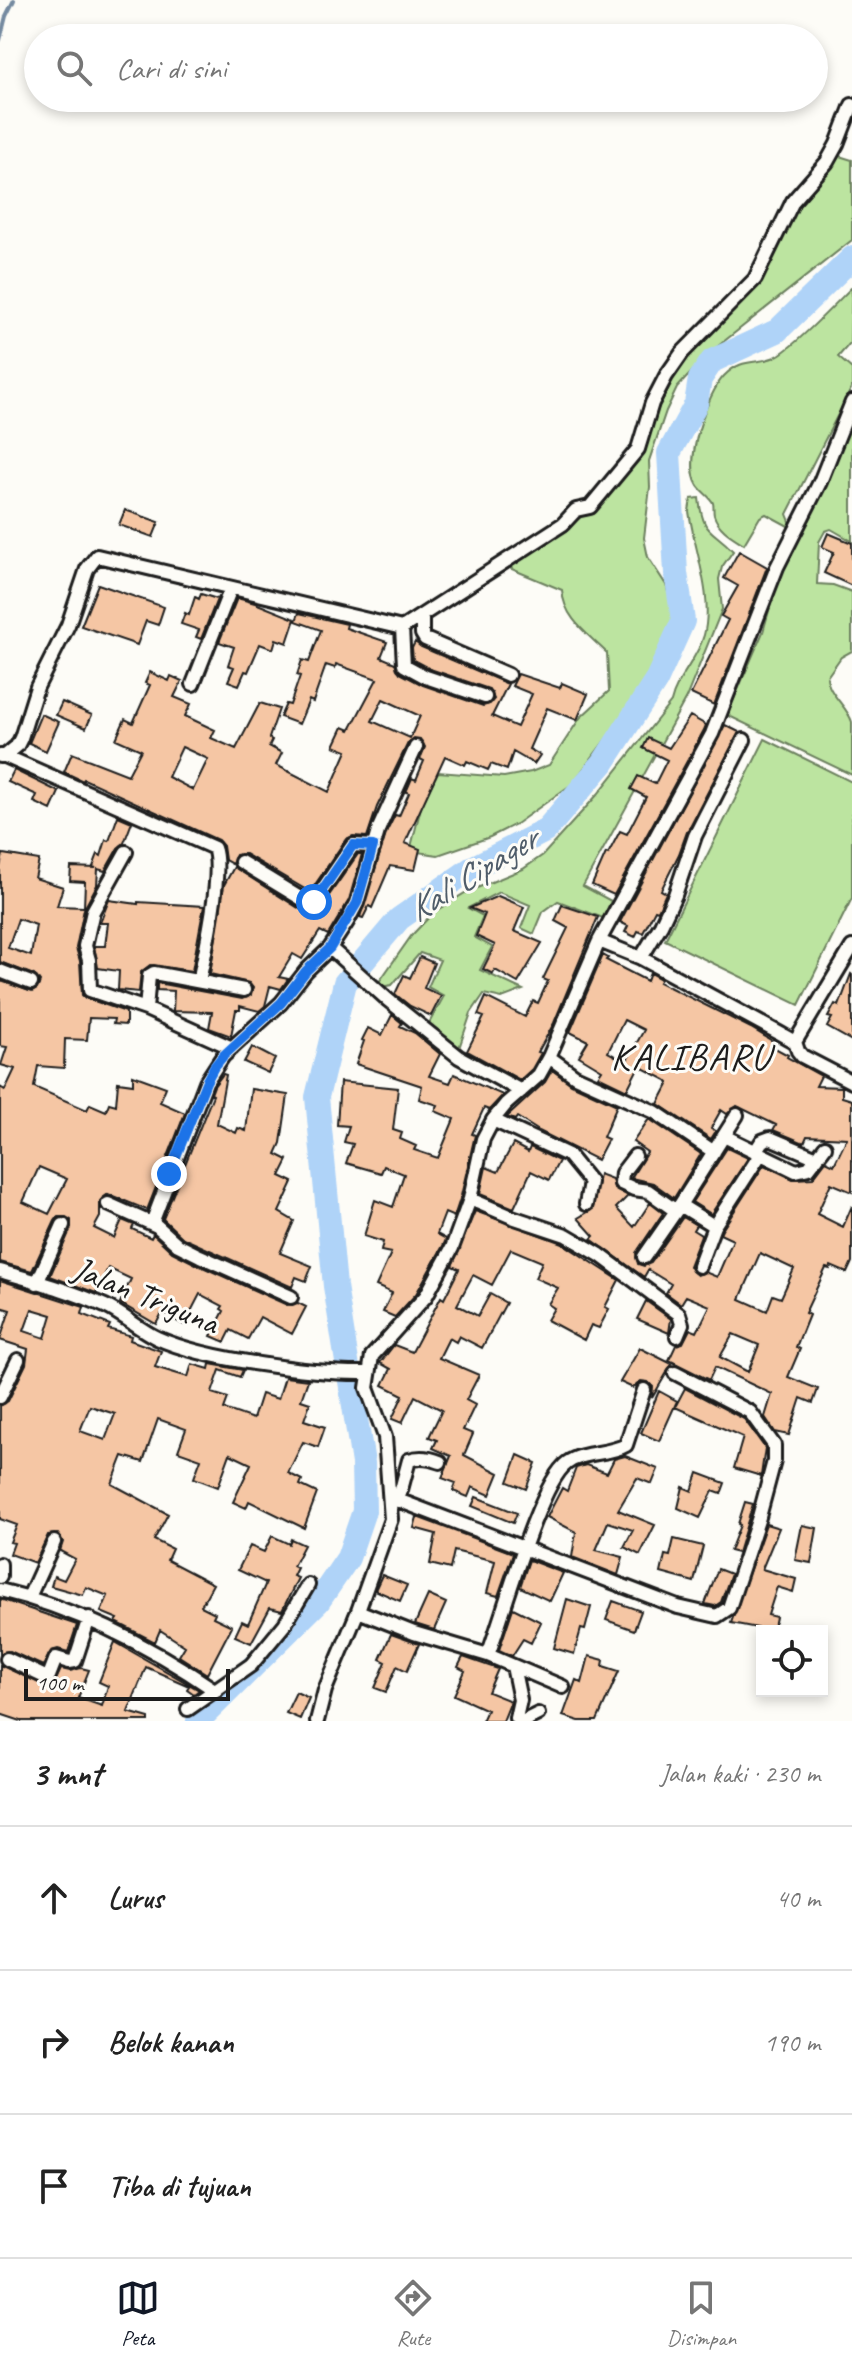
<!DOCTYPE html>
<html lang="id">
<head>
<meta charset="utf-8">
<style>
	body { margin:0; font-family:Caveat,sans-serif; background:#f2f2f2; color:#222 }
	.controls { position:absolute; right:24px; bottom:24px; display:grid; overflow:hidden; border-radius:0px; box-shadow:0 4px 12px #0003 }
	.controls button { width:72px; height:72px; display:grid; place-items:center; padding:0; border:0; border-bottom:2px solid #e0e0e0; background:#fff; color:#222; font:40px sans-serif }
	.scale { position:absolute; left:24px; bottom:20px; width:206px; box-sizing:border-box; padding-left:8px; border:4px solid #1c1c1c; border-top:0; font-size:22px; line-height:28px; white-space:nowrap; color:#1c1c1c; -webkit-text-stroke:6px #fdfcf7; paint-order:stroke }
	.stop { position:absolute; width:24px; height:24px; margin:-18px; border:6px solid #1a73e8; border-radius:50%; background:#fff }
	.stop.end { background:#1a73e8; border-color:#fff; box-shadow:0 2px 8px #0008 }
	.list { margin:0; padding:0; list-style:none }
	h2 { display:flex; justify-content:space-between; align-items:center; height:104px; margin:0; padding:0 32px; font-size:34px }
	h2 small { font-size:26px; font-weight:400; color:#767676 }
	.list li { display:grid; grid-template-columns:52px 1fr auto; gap:24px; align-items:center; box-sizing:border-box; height:144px; padding:0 32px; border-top:2px solid #e0e0e0 }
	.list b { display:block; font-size:30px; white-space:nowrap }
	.list em { font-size:26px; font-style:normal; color:#767676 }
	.icon { flex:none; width:44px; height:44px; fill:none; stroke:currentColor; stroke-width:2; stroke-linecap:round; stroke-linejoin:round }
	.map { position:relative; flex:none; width:852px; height:1721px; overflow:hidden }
	.search { position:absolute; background:#fff; box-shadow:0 4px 12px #0003; left:24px; right:24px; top:24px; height:88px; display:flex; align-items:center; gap:20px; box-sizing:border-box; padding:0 28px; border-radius:44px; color:#767676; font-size:30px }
	.sheet { height:536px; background:#fff }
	nav { display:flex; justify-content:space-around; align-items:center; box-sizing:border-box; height:112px; border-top:2px solid #e0e0e0; background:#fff; font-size:22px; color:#767676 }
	nav a { display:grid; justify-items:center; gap:4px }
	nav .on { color:#111827 }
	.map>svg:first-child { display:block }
</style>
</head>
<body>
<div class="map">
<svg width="852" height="1721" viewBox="0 0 852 1721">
	<rect width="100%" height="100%" fill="#fdfcf7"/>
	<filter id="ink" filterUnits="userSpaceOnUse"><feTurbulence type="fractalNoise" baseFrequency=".0125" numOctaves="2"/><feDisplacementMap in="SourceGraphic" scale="16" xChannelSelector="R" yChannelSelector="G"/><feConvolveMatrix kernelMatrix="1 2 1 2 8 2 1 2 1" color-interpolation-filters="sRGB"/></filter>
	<g filter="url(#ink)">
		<path fill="#bce4a0" stroke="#6c805e" stroke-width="2" d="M836 155 852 160V240L708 354 677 388 666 411 649 461 650 487 644 538 648 557 666 585 674 613 670 635 630 707 572 784 516 824 490 837 438 855 410 851 421 807 438 772 504 777 531 772 549 765 580 718 609 691 607 653C588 634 564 619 562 590L507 567C556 535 610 505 640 453 656 426 658 396 677 369 700 338 733 315 757 285 775 263 781 233 794 208 804 189 823 172 836 155Z
			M852 287 850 343 838 357 852 369V387L787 514 791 524 790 527 766 514 760 517 744 544C733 537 718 529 714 515 713 511 714 506 713 503 710 496 700 491 697 484 684 461 707 394 724 376 742 357 756 365 775 357 792 350 837 302 852 287Z
			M848 427 852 429V541L831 529 825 531 819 542 817 584 833 585 852 592V651L841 657 827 677C828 694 847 706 852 722 852 737 852 760 852 775L727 715 763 632 780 572 825 482Z
			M699 498C703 536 712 528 733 551L722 567 719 579 722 609 686 698 583 886 611 901 603 918 558 901 543 912 534 934 521 928 530 905 499 892 468 908 483 916 474 937 492 947 480 970 523 990 502 998 484 994 471 1013 458 1051 428 1025 444 996 428 987 440 960 420 953 392 985 380 987 379 982 412 935 434 912 465 893 523 869 543 855 598 794 671 702C677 677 697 660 704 635 714 597 694 549 689 511L691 499Z
			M765 739 852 782V898L799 1005 665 940Z"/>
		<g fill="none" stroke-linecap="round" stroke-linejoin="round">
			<path stroke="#748aa0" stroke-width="4" d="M0 40 6 16 14 0"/>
			<path stroke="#afd3f8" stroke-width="24" d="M198 1721 318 1602 348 1558 364 1511 363 1463 335 1286 317 1097 345 983 399 919 472 868 545 831 603 763 656 681 683 621 676 573 669 453 696 404 700 379 712 361 777 331 852 258"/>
		</g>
		<path fill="#f5c6a4" stroke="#1c1c1c" stroke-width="2" fill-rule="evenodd" d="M125 510 159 522 153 537 119 525Z
			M828 533 852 543V586L824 573 834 552 822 547Z
			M739 551 767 567 714 705 691 694 728 620 721 616 738 586 724 578Z
			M98 584 164 607 158 625 146 621 137 645 81 626Z
			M201 594 217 599 201 639 196 637 199 630 181 624 185 613 189 615 195 597 199 599Z
			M237 598 255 603 295 619 287 643 276 639 273 649 260 644 248 672 245 671 239 685 228 681 234 667 228 665 234 647 219 642Z
			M299 613 347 624 346 628 387 642 381 657 395 663 400 673 423 685 483 706 490 704 494 699 489 689 430 669 413 660 412 648 415 642 421 647 508 684 492 716 517 727 532 694 512 686 518 674 560 688 562 683 588 694 577 720 547 708 529 749 540 755 534 764 513 752 507 770 491 764 488 770 467 761 465 765 445 756 405 843 420 849 415 870 390 866 372 908 369 906 363 918 360 917 387 831 395 815 399 816 409 793 406 792 412 778 416 780 424 761 420 759 425 747 420 739 414 738 408 743 377 807 367 837 353 836 346 839 310 892 245 854 236 855 232 864 225 860 223 846 218 840 84 779 83 781 64 772 72 753 128 775 141 750 116 739 125 719 133 723 150 685 145 683 150 672 169 681 171 676 182 681 174 697 191 704 185 716 215 730 211 738 236 749 260 703 279 709 269 738 272 740 269 746 282 753 276 765 329 792 347 751 334 746 343 727 350 730 377 679 336 664 335 668 326 665 313 702 309 700 299 724 280 717 286 704 290 705 300 676 297 675 302 660 309 662 321 630 296 621ZM383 699 420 716 410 738 372 721ZM182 747 208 759 193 790 168 777Z
			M62 702 92 715 86 728 56 715Z
			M41 714 59 722 46 751 29 743Z
			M690 716 706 725 704 730 614 895 592 885 606 853 608 854 620 831 627 834 646 797 631 789 638 776 655 784 667 760 643 748 648 738 669 748Z
			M725 725 739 732 687 832 679 854 661 890 666 893 658 911 655 910 643 933 638 931 635 937 625 932 628 926 620 922Z
			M14 770 59 792 51 810 34 802 37 795 8 782Z
			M118 816 132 822 124 843 118 848 105 871 98 869 97 885 84 909 76 948 80 961 82 995 85 998 126 1012V1025L113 1024 114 1019 89 1018 87 1040 65 1039 64 1068 38 1066 34 1087 87 1110 90 1104 106 1111 109 1103 116 1105 118 1082 133 1084V1075L166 1087 160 1102 185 1113 147 1210 108 1194 100 1201V1217L94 1228 114 1238 122 1220 134 1225 132 1229 151 1238 153 1234 172 1252 196 1264 287 1305 298 1303 306 1307 292 1334 260 1317 248 1339 231 1330 225 1342 211 1336 224 1311 221 1309 223 1306 200 1294 184 1325 162 1313 156 1324 120 1303 131 1279 108 1268 96 1293 50 1276 71 1228V1220L66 1217H58L55 1221 32 1271 0 1262V1087L5 1090 15 1069 1 1065 7 1047 0 1046V983L1 981 32 992 37 989 40 982 34 975 0 962V867L3 854 39 860 35 878 63 887 57 906 84 907 85 882 70 881 71 867 96 868 93 867 98 854 101 856 106 840 109 841ZM18 919 36 925 31 956 8 948ZM39 1167 67 1179 49 1214 23 1202Z
			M358 854H362L349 900 328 935 320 931 302 959 293 954 279 977 288 979 281 989 270 986 265 1006 259 1011 240 1006V1010H236L231 1036 209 1028 212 1012 173 1011 174 991 157 990V983L242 999 251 995 253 988 249 983 210 974 224 885 234 867 300 909 314 911 321 907Z
			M498 896 524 907 514 931 542 943 518 983 495 970 493 974 483 969 495 945 476 936 485 914 470 908Z
			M109 900 138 904V902L204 906 192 971 150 965 141 972 139 992 118 990 119 971 98 968 94 946H105L108 923H100Z
			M562 905 598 917 554 1023 538 1052 541 1053 532 1069 520 1080 467 1051 484 1017 478 1015 486 997 525 1017 533 1001 538 1003 548 981 543 979 568 928 555 921Z
			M603 955 608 958 606 960 647 981 650 973 661 979 659 982 751 1028 774 1042 771 1046 788 1055 787 1057 821 1076 816 1086 842 1087V1097L852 1100V1192L831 1183 817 1214 843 1227 852 1206V1262L847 1273 831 1266 830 1269 826 1268 805 1313 809 1315 796 1347 800 1349 788 1377 818 1389 813 1403 801 1398 789 1435 775 1432 765 1417 772 1394 715 1367 709 1380 669 1360 676 1345 683 1343 690 1329 697 1332 710 1306 686 1296 681 1304 666 1293 671 1284 648 1270 644 1277 591 1239 594 1236 578 1218 593 1209 599 1174 612 1179 614 1188 628 1196 616 1208 634 1227 650 1203 663 1213 636 1253 638 1264 644 1266 651 1263 683 1217 696 1225 693 1230 701 1235 689 1266 692 1271 697 1275 705 1272 717 1277 733 1240 720 1234 722 1230 764 1165 793 1179 813 1178 826 1161 834 1165 847 1138 807 1136 804 1143 773 1130 776 1125 737 1106 727 1114 721 1110 711 1128 716 1131 711 1139 658 1104 669 1083 666 1080 639 1066 627 1090 598 1076 602 1070 579 1056 588 1041 570 1032ZM624 1020 644 1030 626 1062 608 1052ZM760 1253 794 1269 781 1298 773 1295 767 1311 740 1299ZM733 1334 759 1345 748 1372 720 1357Z
			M420 957 434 963 424 988 441 996 431 1016 410 1006 395 994 404 975 410 978Z
			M851 974 852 975V1041L827 1027 832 1018 828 1017 835 1004 839 1006Z
			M392 1015 402 1023 400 1026 415 1033 440 1054 429 1076 450 1083 454 1074 503 1095 489 1110 484 1108 472 1134 475 1135 461 1196 454 1217 445 1213 437 1234 446 1239 444 1244 416 1294 395 1317 383 1312 392 1293 376 1286 391 1253 381 1251 383 1242 364 1236 375 1200 393 1207 404 1174 384 1166 381 1173 346 1163 353 1144 344 1142 349 1126 337 1125 340 1082 398 1088 393 1130 402 1133 400 1139 416 1146 414 1150 438 1158 454 1119 435 1111 438 1105 419 1099 422 1086 356 1064 364 1041 362 1040 368 1028 382 1035Z
			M252 1047 275 1059 268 1073 244 1062Z
			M552 1070 571 1084 617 1105 603 1137 608 1139 597 1160 539 1131 517 1117 515 1120 507 1117 545 1082Z
			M223 1074 226 1075 217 1124 236 1133 238 1128 246 1131 251 1089 288 1095 281 1143 276 1154 288 1160 280 1176 293 1182 279 1212 294 1221 280 1253 312 1266 306 1281 296 1277 292 1287 183 1238 163 1219 213 1095 211 1094 214 1086Z
			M649 1119 701 1154 674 1198 653 1183 631 1178 647 1152 633 1142Z
			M513 1144 528 1152 530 1147 559 1161 549 1180 531 1171 514 1208 480 1194 486 1167 498 1172Z
			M727 1148 748 1158 711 1214 692 1202Z
			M475 1211 562 1243 619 1280 605 1307 609 1309 599 1328 591 1325 584 1340 547 1320 554 1308 548 1304 558 1288 535 1278 542 1262 511 1249 492 1285 473 1275 457 1305 478 1316 490 1294 506 1303 482 1348 459 1336 456 1342 449 1338 439 1358 479 1375 466 1400 475 1405 463 1430 473 1434 464 1455 499 1473 490 1495 472 1487 468 1497 453 1491 456 1483 442 1478 451 1456 433 1448 437 1440 429 1437 442 1410 415 1396 402 1423 392 1419 403 1395 383 1385 391 1369 380 1363 394 1345 412 1352 432 1314 441 1297 444 1299 459 1269 452 1266Z
			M0 1280 84 1307 82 1314 110 1325 108 1329 131 1336 130 1340 161 1351 155 1367 188 1377 192 1364 209 1369 210 1364 243 1370 240 1377 220 1370 212 1393 228 1398 224 1409 253 1419 261 1394 278 1399 285 1377 308 1380 301 1400 310 1403 304 1420 325 1427 318 1447 303 1442 288 1473 302 1480 300 1485 317 1493 304 1528 249 1501 246 1508 233 1502 251 1464 230 1454 218 1487 194 1478 201 1459 178 1451 186 1429 158 1419 143 1462 123 1456 112 1484 168 1514 154 1540 172 1549 167 1560 213 1584 201 1606 215 1613 213 1617 232 1626 207 1674 179 1656 185 1646 160 1630 155 1642 116 1622 118 1619 101 1612 108 1596 86 1587 83 1595 51 1586 54 1576 64 1580 75 1559 60 1551 63 1542 58 1534 48 1535 35 1563 10 1554 14 1543 10 1542 17 1525 0 1519V1406L8 1401 26 1364 28 1349 0 1340 10 1310 0 1307ZM32 1309 52 1315 45 1338 24 1331ZM90 1406 115 1414 105 1440 80 1431Z
			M646 1301 671 1319 669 1333 637 1319Z
			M640 1348 672 1364 652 1398 653 1387 648 1382 641 1381 633 1388 620 1382Z
			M685 1388 744 1419 765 1448 761 1476 734 1468 743 1437 675 1407Z
			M659 1391 677 1401 659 1441 641 1433Z
			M518 1455 536 1463 526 1489 508 1482Z
			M625 1456 658 1469 652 1484 637 1478 618 1510 655 1525 640 1555 624 1547 633 1530 608 1522 596 1550 623 1557 618 1575 572 1557 576 1532 547 1517 562 1488 567 1491 576 1468 586 1465 607 1473 614 1459Z
			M698 1473 725 1483 721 1494 713 1491 700 1518 678 1508 683 1487 692 1491Z
			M476 1497 517 1513 513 1523 472 1506Z
			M745 1502 753 1504 738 1553 730 1551 740 1525 738 1524Z
			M417 1517 513 1553 498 1596 487 1593 495 1561 454 1551 450 1569 430 1564 436 1534 414 1528Z
			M766 1524 779 1528 762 1569 796 1579 793 1592 777 1587 768 1615 776 1617 773 1631 731 1623Z
			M802 1525 817 1528 811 1563 795 1560Z
			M272 1536 289 1544 291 1539 304 1545 293 1566 297 1568 293 1576 298 1578 282 1611 270 1608 251 1643 235 1636 242 1621 248 1624 266 1583 238 1570 250 1546 264 1552Z
			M674 1539 703 1546 694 1582 661 1573 665 1555 670 1556Z
			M529 1560 563 1573 550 1601 520 1587Z
			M718 1569 731 1574 721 1602 715 1606 705 1604Z
			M382 1575 407 1585 400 1601 375 1590Z
			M428 1595 446 1603 434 1630 415 1624Z
			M0 1599 77 1625 68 1652 58 1649 51 1651 43 1666 10 1651 0 1654Z
			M567 1599 591 1607 585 1630 581 1629 574 1654 554 1648Z
			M613 1601 641 1611 634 1630 606 1620Z
			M513 1608 541 1622 531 1643 523 1639 512 1656 499 1650Z
			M391 1634 419 1644 407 1671 397 1666 386 1692 375 1688 386 1662 380 1659Z
			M115 1642 199 1690 194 1694 187 1689 189 1686 146 1667 128 1712 149 1718V1721H21L0 1714V1665L46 1686 55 1682 61 1669 70 1671 81 1668 89 1670 78 1698 102 1706 108 1686 99 1682Z
			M589 1656 604 1660 603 1666 619 1671 597 1721H579L563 1716 576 1680 582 1683Z
			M463 1657 498 1669 488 1692 511 1701 503 1721H482L487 1710 454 1695 465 1671 458 1667Z
			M296 1692 309 1698 300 1719 286 1713Z"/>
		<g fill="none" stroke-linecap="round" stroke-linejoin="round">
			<defs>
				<path id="minor" d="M422 616V634L425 639 508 675
					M402 628 404 665 426 677 485 697
					M193 684 231 588
					M0 756H5L214 848C223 871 205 954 199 981
					M5 756 17 746 21 738 37 687 68 625 87 569 97 556 402 628 563 524 576 510 590 507 638 449 652 403 666 376 682 353 755 279 793 201 827 162 837 144 852 105
					M126 852 93 911 85 946 89 960 90 990 146 1009 232 1048
					M241 862 305 901 314 902 353 845 373 846
					M599 941 641 958 779 1033 795 1042 798 1051 802 1056 852 1082
					M330 948 388 1000 459 1057 521 1091
					M641 958 661 925 675 895 695 836 744 740
					M0 971 31 983
					M146 1009 149 976 154 973 244 990
					M795 1042 852 947
					M549 1057 575 1076 655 1112 714 1152
					M493 1120 568 1155 590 1182 586 1204
					M724 1136 796 1171 809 1168 825 1147
					M755 1152 762 1141 770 1138 817 1158
					M635 1156 622 1173 621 1183 634 1189 648 1191 676 1211
					M470 1199 512 1217 566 1235 600 1255 679 1314 682 1324 677 1336
					M108 1204 157 1226 178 1245 200 1256 291 1297
					M680 1205 714 1226
					M152 1223 206 1082 223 1056 281 1003 306 971 330 948 347 922 357 903 379 828 416 747
					M644 1257 680 1205 737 1115
					M699 1266 714 1226 760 1155
					M0 1271C34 1281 72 1291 105 1306 123 1314 138 1329 157 1338 206 1360 313 1374 368 1373
					M37 1283 63 1225
					M0 1397 18 1360
					M390 1497 678 1607 717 1616 729 1608 759 1517 774 1461V1445L750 1412 675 1373
					M398 1501 409 1460C420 1456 430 1458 440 1462
					M0 1564V1577
					M0 1590C79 1609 149 1645 216 1691
					M29 1597 54 1542
					M358 1611 414 1633 488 1655 563 1687
					M488 1655C503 1616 539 1483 567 1463 584 1451 609 1455 626 1445L644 1390
					M7 1659 45 1677 49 1676 56 1658 69 1662 75 1661 89 1618
					M513 1666 520 1700 516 1718 520 1721
					M188 1709 251 1665 285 1624 308 1585
					M317 1721 325 1690 358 1611 391 1519 385 1437 367 1388 372 1356 426 1296 452 1248 470 1199 483 1139 493 1120 506 1104 539 1075 549 1057 599 941 712 734 777 567 820 482 852 402
					M524 1721 538 1714"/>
			</defs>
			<use href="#minor" stroke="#1c1c1c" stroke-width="18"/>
			<use href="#minor" stroke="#fdfcf7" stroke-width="12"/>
		</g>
	</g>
	<g fill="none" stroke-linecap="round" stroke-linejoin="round" filter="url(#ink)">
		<path stroke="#1a73e8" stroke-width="10" d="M169 1174 206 1082 214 1067 223 1056 281 1003 306 971 330 948 357 903 373 846 353 845 314 902"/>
	</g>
	<g text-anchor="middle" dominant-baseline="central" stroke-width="6" stroke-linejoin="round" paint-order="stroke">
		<g font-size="34" fill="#1c1c1c" stroke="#fdfcf7">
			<text transform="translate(146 1295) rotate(22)">Jalan Triguna</text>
		</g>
		<g font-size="36" font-style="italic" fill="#4f5c69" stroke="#fdfcf7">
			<text transform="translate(472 874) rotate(-32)">Kali Cipager</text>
		</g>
		<g font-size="38" letter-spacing="2" fill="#1c1c1c" stroke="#fdfcf7">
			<text x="691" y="1056">KALIBARU</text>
		</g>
	</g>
</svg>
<div class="controls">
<button><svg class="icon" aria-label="locate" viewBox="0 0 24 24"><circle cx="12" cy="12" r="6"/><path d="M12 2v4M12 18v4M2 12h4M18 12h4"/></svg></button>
</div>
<div class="scale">100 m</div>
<div class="stop" style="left:314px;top:902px"></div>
<div class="stop end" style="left:169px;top:1174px"></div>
<div class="search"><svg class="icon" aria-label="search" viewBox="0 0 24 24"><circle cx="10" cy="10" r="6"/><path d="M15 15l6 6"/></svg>Cari di sini</div>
</div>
<section class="sheet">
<h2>3 mnt<small>Jalan kaki · 230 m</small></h2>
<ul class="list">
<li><svg class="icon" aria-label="ahead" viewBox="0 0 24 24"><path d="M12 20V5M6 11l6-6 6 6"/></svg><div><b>Lurus</b></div><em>40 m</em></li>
<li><svg class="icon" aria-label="right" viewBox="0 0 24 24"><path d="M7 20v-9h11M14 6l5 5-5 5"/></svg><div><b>Belok kanan</b></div><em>190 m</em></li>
<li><svg class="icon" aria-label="arrive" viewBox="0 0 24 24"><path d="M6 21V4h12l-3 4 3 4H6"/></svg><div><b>Tiba di tujuan</b></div></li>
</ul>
</section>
<nav>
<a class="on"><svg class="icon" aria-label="map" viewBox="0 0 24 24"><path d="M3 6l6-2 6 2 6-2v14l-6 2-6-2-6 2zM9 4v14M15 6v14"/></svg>Peta</a>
<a><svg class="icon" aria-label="directions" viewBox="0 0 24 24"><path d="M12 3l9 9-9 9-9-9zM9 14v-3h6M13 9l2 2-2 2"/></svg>Rute</a>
<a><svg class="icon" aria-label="saved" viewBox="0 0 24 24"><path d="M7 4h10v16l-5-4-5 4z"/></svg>Disimpan</a>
</nav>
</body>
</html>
